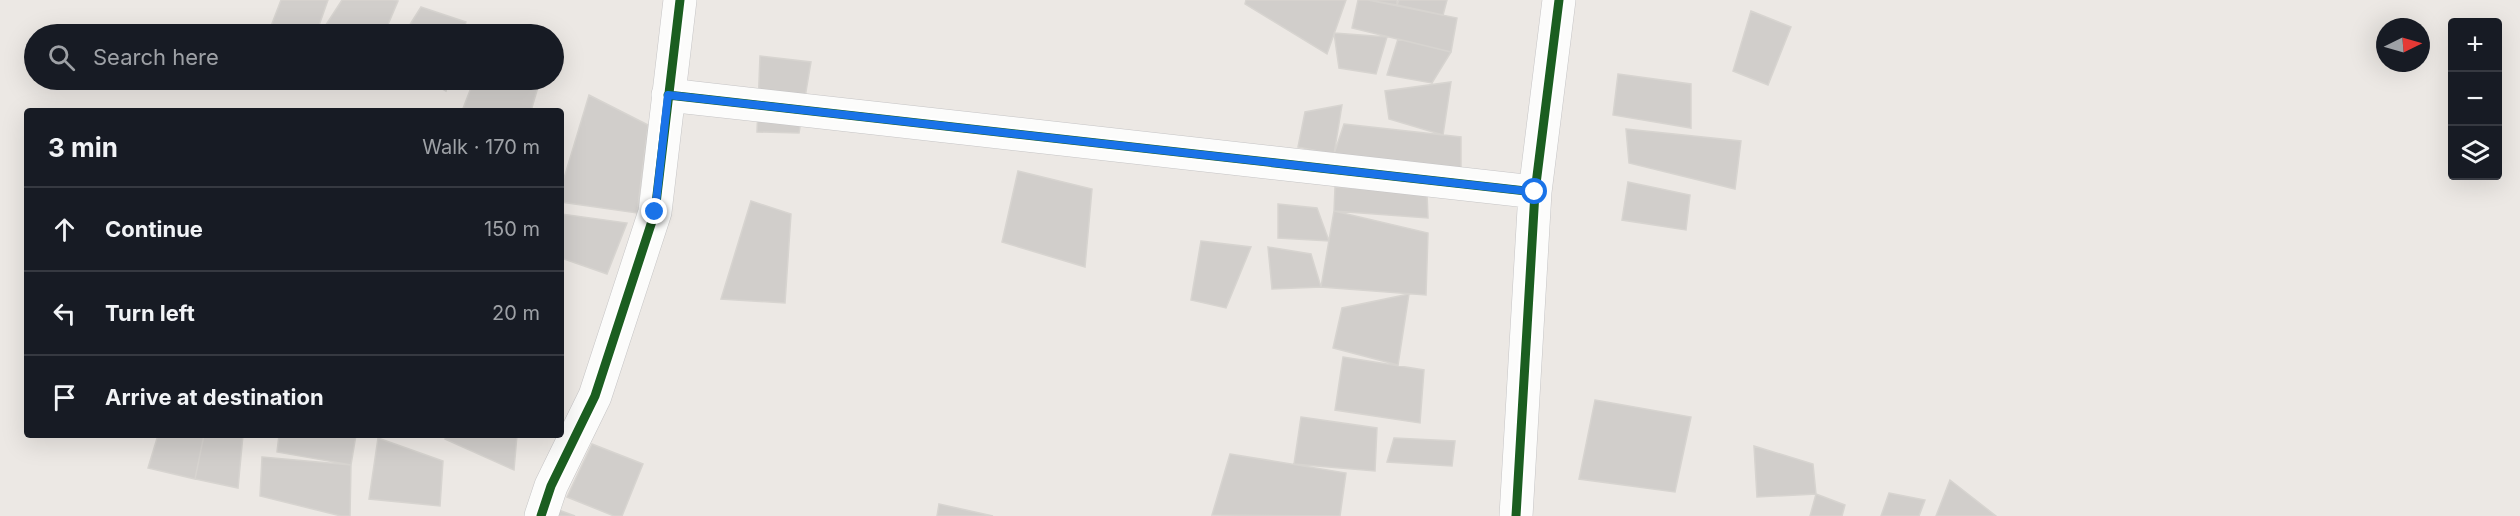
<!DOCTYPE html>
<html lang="en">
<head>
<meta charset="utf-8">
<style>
	body { margin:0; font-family:Inter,sans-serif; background:#20242c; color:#f1f3f6 }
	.controls { position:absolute; right:18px; top:18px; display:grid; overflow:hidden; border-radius:6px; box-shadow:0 6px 24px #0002 }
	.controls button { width:54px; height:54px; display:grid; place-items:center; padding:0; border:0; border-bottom:2px solid #363941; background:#171b24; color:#f1f3f6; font:30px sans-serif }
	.compass { position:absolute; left:2376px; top:18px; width:54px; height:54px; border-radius:50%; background:#171b24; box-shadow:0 6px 24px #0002; rotate:85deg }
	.stop { position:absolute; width:18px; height:18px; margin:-14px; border:4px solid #1a73e8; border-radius:50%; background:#fff }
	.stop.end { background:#1a73e8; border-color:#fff; box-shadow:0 2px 6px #0008 }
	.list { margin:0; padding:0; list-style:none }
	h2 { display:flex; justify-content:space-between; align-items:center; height:78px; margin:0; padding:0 24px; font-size:26px }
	h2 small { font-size:20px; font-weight:400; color:#9ea1a6 }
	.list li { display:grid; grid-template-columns:39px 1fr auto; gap:18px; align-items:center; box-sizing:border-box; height:84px; padding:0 24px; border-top:2px solid #363941 }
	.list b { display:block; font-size:22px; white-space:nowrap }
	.list em { font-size:20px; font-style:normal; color:#9ea1a6 }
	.icon { flex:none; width:33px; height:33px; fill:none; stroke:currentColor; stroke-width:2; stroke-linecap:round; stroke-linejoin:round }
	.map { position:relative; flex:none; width:2520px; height:516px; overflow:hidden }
	.search { position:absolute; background:#171b24; box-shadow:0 6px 24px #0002; left:24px; top:24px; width:540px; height:66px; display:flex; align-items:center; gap:15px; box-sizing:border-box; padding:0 21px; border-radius:33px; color:#9ea1a6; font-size:22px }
	.panel { position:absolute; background:#171b24; box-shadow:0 6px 24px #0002; left:24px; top:108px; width:540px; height:330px; border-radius:6px }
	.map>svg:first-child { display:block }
</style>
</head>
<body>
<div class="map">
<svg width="2520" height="516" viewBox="0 0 2520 516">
	<rect width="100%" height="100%" fill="#ece8e4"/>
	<path fill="#d1cecb" stroke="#d7d4d0" stroke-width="1.5" d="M281 0H328L316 34H268Z
		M342 0H393L398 1 384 34H320Z
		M1246 0H1346L1327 54 1245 4Z
		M1358 0H1368L1457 18 1451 52 1352 28Z
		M1368 0H1397V5Z
		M1399 0H1447L1443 15 1397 5Z
		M421 7 466 22 462 34H404Z
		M1751 11 1791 27 1768 85 1733 71Z
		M1334 33 1387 37 1376 74 1339 68Z
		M1398 39 1451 52 1432 83 1387 75Z
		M760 56 811 62 799 133 757 132Z
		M1618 74 1691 84V128L1613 115Z
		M427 80H449L446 91Z
		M474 80H540L531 111H462Z
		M1451 82 1443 135 1389 119 1385 91Z
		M589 95 648 125 637 213 561 202V188Z
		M1342 105 1334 154 1298 147 1305 112Z
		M1344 124 1461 137V169L1334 154Z
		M1626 129 1741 141 1735 189 1629 163Z
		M1018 171 1092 189 1085 267 1002 242Z
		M1628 182 1690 195 1686 230 1622 220Z
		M1335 187 1427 193 1428 218 1334 211Z
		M751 201 791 214 785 303 721 299Z
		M1278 204 1317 208 1329 241 1278 238Z
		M1334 211 1428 233 1426 295 1321 287Z
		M561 214 627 223 607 274 561 258Z
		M1201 241 1251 247 1226 308 1191 300Z
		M1268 247 1311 254 1321 287 1272 289Z
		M1409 294 1398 365 1333 348 1342 308Z
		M1343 357 1424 370 1420 423 1335 410Z
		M1595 400 1691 417 1675 492 1579 479Z
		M1301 417 1377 428 1375 471 1294 464Z
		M158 435H204L195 479 148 468Z
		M204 435H243L238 488 195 479Z
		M279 435H356L351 465 277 452Z
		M446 435H517L514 470 445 439Z
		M378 438 443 461 440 506 369 499Z
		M1394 438 1455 441 1452 466 1387 462Z
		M592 444 643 464 622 516H614L567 497Z
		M1754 446 1813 464 1816 494 1757 497Z
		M1230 454 1346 473 1340 516 1212 515Z
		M262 457 351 465 350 516H341L260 496Z
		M1950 480 1996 516H1936Z
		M1889 493 1925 500 1919 516H1881Z
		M1816 494 1845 505 1842 516H1810Z
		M939 504 993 516H937Z
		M556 509 575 516H553Z"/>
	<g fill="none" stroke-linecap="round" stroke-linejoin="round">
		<defs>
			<path id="minor" d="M668 95 1535 192
				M541 516 551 486 595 396 655 212 680 0
				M1516 516 1535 192 1559 0"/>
		</defs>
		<use href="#minor" stroke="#c5c4c5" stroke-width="34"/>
		<use href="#minor" stroke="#fcfcfb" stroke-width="33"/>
		<defs>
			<path id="cycleway" d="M668 95 1535 192
				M541 516 551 486 595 396 655 212 680 0
				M1516 516 1535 192 1559 0"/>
		</defs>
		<use href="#cycleway" stroke="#fff" stroke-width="13"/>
		<use href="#cycleway" stroke="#1b5e20" stroke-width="9"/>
	</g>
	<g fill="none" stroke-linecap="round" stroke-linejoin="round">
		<path stroke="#1a73e8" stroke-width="8" d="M655 212 668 95 1535 192"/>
	</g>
</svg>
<div class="controls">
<button>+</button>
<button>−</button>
<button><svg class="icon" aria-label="layers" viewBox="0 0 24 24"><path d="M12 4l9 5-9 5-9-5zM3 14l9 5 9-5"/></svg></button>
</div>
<svg class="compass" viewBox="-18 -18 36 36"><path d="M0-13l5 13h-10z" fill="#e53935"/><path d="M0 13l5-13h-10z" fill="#9ea1a6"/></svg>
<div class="stop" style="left:1535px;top:192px"></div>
<div class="stop end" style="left:655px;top:212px"></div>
<div class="search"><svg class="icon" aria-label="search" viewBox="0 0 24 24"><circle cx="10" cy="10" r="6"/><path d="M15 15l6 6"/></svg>Search here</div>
<section class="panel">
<h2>3 min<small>Walk · 170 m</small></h2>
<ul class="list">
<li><svg class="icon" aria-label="ahead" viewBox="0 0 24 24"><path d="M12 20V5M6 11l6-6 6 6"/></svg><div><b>Continue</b></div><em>150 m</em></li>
<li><svg class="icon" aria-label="left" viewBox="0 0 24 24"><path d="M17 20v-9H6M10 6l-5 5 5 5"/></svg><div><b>Turn left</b></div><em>20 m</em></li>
<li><svg class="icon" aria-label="arrive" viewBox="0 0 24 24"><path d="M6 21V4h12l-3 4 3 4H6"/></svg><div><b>Arrive at destination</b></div></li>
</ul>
</section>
</div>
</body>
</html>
